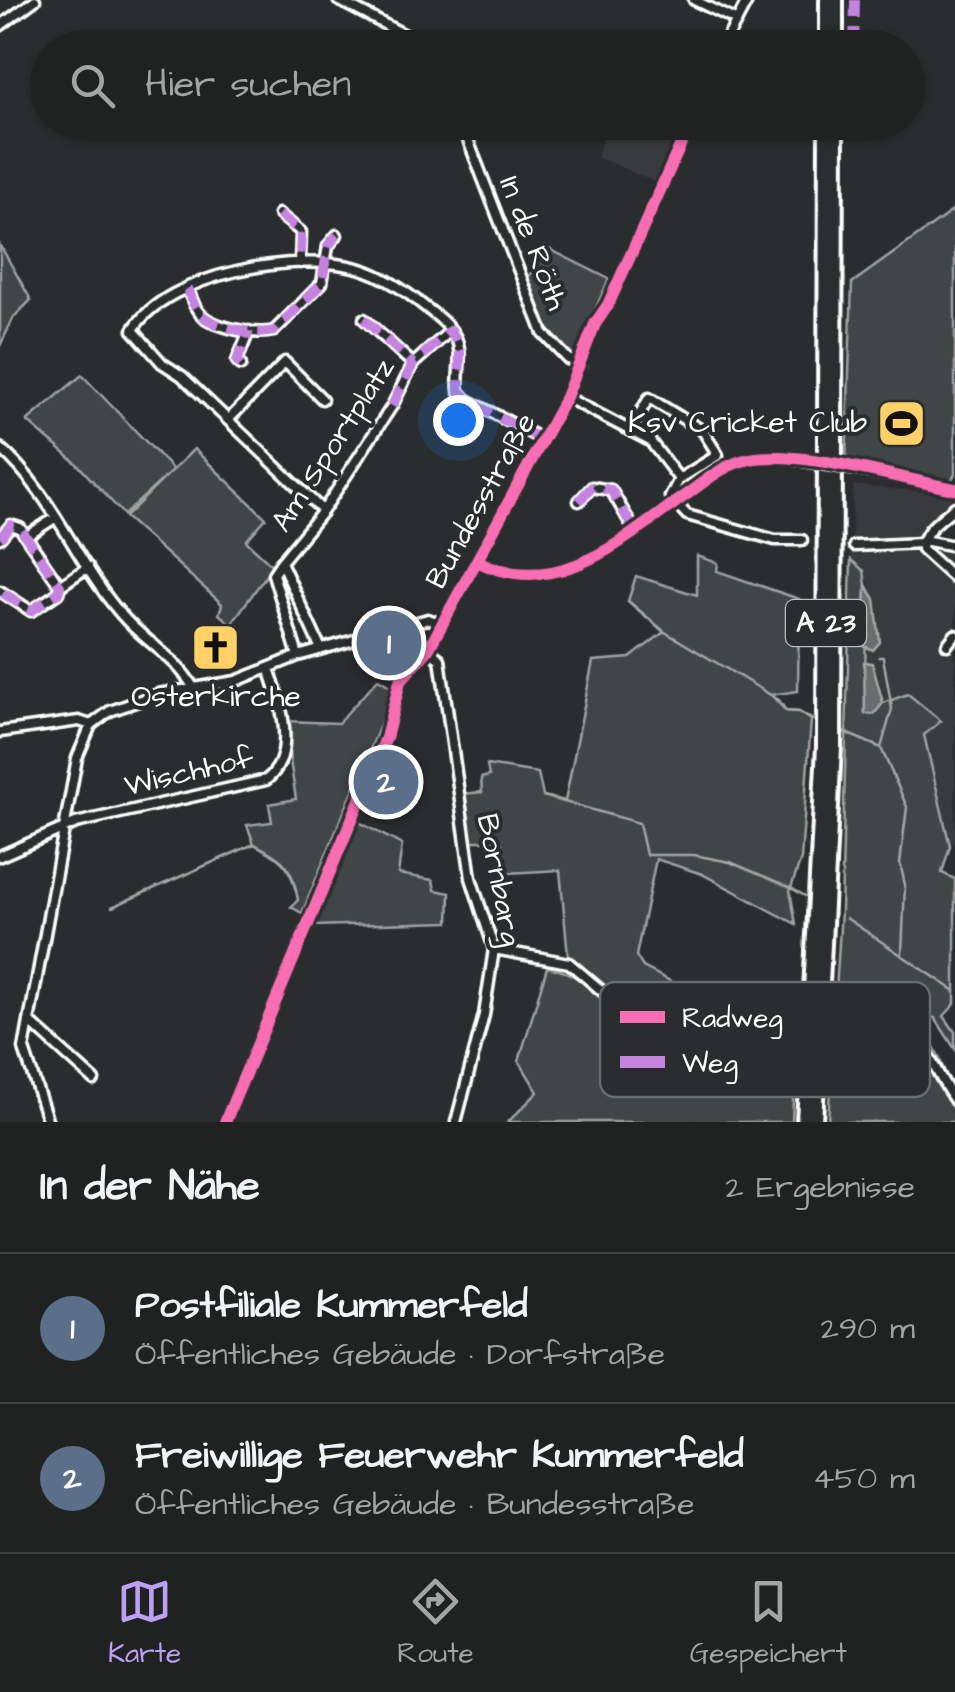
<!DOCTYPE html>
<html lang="de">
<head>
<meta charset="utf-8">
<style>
	body { margin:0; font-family:"Architects Daughter",sans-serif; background:#282a2a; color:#f1f3f6 }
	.you { position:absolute; left:458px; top:420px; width:35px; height:35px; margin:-25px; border:8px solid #fff; border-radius:50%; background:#1a73e8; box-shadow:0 0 0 15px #1a73e833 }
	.badge { display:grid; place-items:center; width:65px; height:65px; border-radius:50%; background:#bca0f2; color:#fff; font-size:32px; font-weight:700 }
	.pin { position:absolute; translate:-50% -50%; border:5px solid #fff; box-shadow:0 2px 10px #0006 }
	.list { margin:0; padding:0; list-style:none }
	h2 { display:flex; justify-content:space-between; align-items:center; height:130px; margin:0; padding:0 40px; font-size:42px }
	h2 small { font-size:32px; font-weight:400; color:#a2a4a5 }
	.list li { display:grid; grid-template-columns:65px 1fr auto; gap:30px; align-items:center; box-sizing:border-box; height:150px; padding:0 40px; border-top:2px solid #3d3f40 }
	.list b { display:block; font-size:38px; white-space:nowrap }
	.list p { margin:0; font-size:32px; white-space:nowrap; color:#a2a4a5 }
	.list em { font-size:32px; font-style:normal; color:#a2a4a5 }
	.icon { flex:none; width:55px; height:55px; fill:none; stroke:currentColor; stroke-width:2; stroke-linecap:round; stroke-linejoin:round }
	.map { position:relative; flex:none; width:955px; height:1122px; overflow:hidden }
	.search { position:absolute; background:#202222; box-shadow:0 2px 8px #0004; left:30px; right:30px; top:30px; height:110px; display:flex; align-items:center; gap:25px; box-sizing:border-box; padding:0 35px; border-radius:55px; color:#a2a4a5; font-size:38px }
	.sheet { height:430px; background:#202222 }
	nav { display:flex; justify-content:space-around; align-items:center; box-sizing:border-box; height:140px; border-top:2px solid #3d3f40; background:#202222; font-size:28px; color:#a2a4a5 }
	nav a { display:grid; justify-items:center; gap:5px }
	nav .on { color:#bca0f2 }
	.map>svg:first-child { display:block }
</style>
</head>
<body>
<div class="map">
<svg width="955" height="1122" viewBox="0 0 955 1122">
	<rect width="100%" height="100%" fill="#2a2d2e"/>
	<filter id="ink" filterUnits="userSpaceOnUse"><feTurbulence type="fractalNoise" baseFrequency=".01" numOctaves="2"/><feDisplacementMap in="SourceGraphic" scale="20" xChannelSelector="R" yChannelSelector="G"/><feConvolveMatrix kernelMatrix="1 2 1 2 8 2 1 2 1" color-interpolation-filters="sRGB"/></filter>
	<g filter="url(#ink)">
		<path fill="#373a3b" d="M607 123H628L673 143 655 182 597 157Z
			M853 485 951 495V503L920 529 918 541 955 549V842L950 846 924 735 908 694 883 703 873 663 864 662V646L873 650 875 600 864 571 851 560Z"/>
		<path fill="#414445" stroke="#a0a2a2" stroke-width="2.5" d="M955 209V474L947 488 846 462 852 283Z
			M0 245 31 300 14 317 0 346Z
			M545 247 609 279 573 358 545 332 527 280Z
			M82 375 173 470 124 515 77 464 27 421Z
			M194 449 266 518 246 541 273 566 231 624 219 614 222 604 125 517Z
			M697 556 718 563 717 571 799 599 798 691 771 695 786 711 799 712 811 720 801 859 790 891 796 924 702 874 656 859 636 956 643 967 707 1000 720 1023 700 1034 699 1044C647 1044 606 984 568 956L560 870 507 873 501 841H469L461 794 482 792 481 778 489 776 487 765 538 773 543 796 565 801 593 661 630 658 664 632 628 601 636 576 697 595Z
			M851 560 864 571 866 585 865 713 874 714 883 703 908 694 941 721 924 735 950 846 942 873 955 879V1004L944 1016 955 1032V1049L935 1018C920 1016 902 997 885 990L884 994C924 1004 955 1084 955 1122H828L841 911Z
			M378 679 390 686 386 711 302 913 291 907 298 900C292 867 283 858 254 844L247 825 272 822 269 804 296 799 284 721 338 723Z
			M357 821 402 845 398 874 433 880 435 890 450 893 449 922 313 926Z
			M547 967C602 975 628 1042 681 1055 716 1063 762 1044 796 1037L792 1122H508L538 1092 519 1061Z"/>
		<path fill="#6a6c6d" stroke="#a6a7a7" stroke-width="2.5" d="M866 585 875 599 880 642 873 650 864 646Z
			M864 662 872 663 883 703 874 714H865Z"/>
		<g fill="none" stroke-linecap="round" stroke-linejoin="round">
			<path stroke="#a6a7a7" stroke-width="2.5" d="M628 601 665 632 779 700 786 711 799 712 817 722
				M879 657H883L892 709 881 748 907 807 900 863 905 885 902 953
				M841 731 879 747
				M543 796 639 823 646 855H694L730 862 789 887
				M791 888 805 896
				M112 907 254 844C278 856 291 863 296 891
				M846 918 955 991"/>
			<defs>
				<path id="minor" d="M338 0 430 48
					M694 0 737 21
					M0 26 35 0
					M722 48 748 0
					M461 122 543 333 568 359 581 365
					M279 214 301 232 300 263
					M187 289C191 295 193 305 198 311 209 327 255 336 274 331L322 283 328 246 337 235
					M364 319 413 364
					M241 365 237 361 249 331
					M566 397 650 441 679 479 670 497 687 515 775 540H802
					M228 420 285 362 322 399
					M630 430 649 398 703 431 718 455 679 479
					M0 448C55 495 79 571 129 623 151 645 179 661 194 689
					M857 470 955 489
					M579 501 592 487 611 490 635 531
					M955 507C941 520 923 529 922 549L955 579
					M323 511 182 376 162 363 133 330C167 273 298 251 358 268 383 275 404 290 424 306 435 315 449 324 456 338 464 356 456 373 459 391L466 399 543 440
					M27 536 55 518
					M0 538 11 525 20 528 60 586 58 593 31 611 0 591
					M923 540 955 546
					M854 546 922 543
					M477 561C560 602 626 537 690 492 707 480 723 466 743 461 763 455 783 458 804 461
					M281 562 273 574 298 656
					M60 586 88 567
					M947 645 955 635
					M321 649 281 562 323 511 392 406 413 364 451 330
					M428 650 440 659 471 878 494 949 484 1015 456 1122
					M0 732 79 721 91 725
					M0 856 76 823 266 780C298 756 281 701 269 669
					M494 949 569 963 642 1025 684 1047 703 1048 798 1024
					M844 1013C914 998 922 1053 955 1101
					M29 1021 94 1080
					M48 1122 24 1049 77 758 91 725 110 711 158 694 236 681 298 656 428 619 442 624
					M225 1122 386 738 400 681 428 650 566 397 595 324 608 305 691 122"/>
				<path id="highway" d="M827 48V0
					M836 48V0
					M804 1122 824 746 826 122
					M815 1122 834 746 836 122"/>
			</defs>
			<use href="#minor" stroke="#fff" stroke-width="15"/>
			<use href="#highway" stroke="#fff" stroke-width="20"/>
			<use href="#minor" stroke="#2a2d2e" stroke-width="8"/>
			<use href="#highway" stroke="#2a2d2e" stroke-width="12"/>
			<defs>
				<path id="minor-bridge" d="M804 461 857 470
					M798 1024 844 1013"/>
			</defs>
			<use href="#minor-bridge" stroke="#fff" stroke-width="15" stroke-linecap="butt"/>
			<use href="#minor-bridge" stroke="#2a2d2e" stroke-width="8"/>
			<path stroke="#c483df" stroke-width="10" stroke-dasharray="20 10" stroke-linecap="butt" d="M854 48 855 0
				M279 214 301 232 300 263
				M187 289C191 295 193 305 198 311 209 327 255 336 274 331L322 283 328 246 337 235
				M364 319 413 364
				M241 365 237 361 249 331
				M392 406 413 364 451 330 460 351 459 391 484 410 543 440
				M579 501 592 487 611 490 635 531
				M0 538 11 525 20 528 60 586 58 593 31 611 0 591"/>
			<defs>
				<path id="cycleway" d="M477 561C560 602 625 537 690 492 709 478 727 463 750 459 801 449 901 479 955 489
					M225 1122 386 738 400 681 428 650 566 397 595 324 608 305 691 122"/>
			</defs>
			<use href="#cycleway" stroke="#2a2d2e" stroke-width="19"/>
			<use href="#cycleway" stroke="#f96db3" stroke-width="12"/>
		</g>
	</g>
	<defs>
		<symbol id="stadium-square" viewBox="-11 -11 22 22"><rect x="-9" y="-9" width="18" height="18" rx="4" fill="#ffd166" stroke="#2a2d2e"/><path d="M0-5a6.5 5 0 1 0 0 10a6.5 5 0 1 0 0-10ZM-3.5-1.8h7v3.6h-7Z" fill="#111"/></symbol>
		<symbol id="church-square" viewBox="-11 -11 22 22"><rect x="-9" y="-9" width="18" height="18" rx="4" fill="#ffd166" stroke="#2a2d2e"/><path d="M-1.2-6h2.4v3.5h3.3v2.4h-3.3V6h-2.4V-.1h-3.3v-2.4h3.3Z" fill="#111"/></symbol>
	</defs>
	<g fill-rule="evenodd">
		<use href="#stadium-square" x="874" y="396" width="55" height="55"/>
		<use href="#church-square" x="188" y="620" width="55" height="55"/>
	</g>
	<g text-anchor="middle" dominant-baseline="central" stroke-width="8" stroke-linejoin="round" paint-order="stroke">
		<rect fill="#2a2d2e" stroke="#bfc0c0" stroke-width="2.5" x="786" y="600" width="80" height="46" rx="8"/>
		<g font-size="28" font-weight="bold" fill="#fff">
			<text x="826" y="623">A 23</text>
		</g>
		<g font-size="30" fill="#fff" stroke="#2a2d2e">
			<text transform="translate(533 243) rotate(69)">In de Röth</text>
			<text transform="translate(333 445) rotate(-57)">Am Sportplatz</text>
			<text transform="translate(481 501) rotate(-61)">Bundesstraße</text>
			<text transform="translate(189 772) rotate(-13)">Wischhof</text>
			<text transform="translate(499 880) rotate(79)">Bornbarg</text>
		</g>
		<g font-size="30" fill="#fff" stroke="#2a2d2e" text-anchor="end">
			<text x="867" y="423">Ksv Cricket Club</text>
			<text x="216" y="697" text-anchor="middle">Osterkirche</text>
		</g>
	</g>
	<rect x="600" y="982" width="330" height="115" rx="15" fill="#2a2d2e" stroke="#6a6c6d" stroke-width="2.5"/>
	<rect x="620" y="1011" width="45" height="12" fill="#f96db3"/>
	<rect x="620" y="1056" width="45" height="12" fill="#c483df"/>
	<g font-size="28" fill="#fff">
		<text x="682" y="1027">Radweg</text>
		<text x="682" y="1072">Weg</text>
	</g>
</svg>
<div class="you"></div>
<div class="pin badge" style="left:389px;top:643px;background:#5c6f8a">1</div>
<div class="pin badge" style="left:386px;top:782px;background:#5c6f8a">2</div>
<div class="search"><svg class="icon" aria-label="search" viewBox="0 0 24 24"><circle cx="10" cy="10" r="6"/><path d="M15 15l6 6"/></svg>Hier suchen</div>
</div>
<section class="sheet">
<h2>In der Nähe<small>2 Ergebnisse</small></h2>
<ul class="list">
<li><span class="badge" style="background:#5c6f8a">1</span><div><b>Postfiliale Kummerfeld</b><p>Öffentliches Gebäude · Dorfstraße</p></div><em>290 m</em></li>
<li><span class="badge" style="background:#5c6f8a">2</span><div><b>Freiwillige Feuerwehr Kummerfeld</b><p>Öffentliches Gebäude · Bundesstraße</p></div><em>450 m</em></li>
</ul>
</section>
<nav>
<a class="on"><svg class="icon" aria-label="map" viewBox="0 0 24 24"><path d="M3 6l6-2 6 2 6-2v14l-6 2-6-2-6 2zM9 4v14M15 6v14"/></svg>Karte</a>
<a><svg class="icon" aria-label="directions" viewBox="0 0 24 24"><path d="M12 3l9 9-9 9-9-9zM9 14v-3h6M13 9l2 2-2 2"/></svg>Route</a>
<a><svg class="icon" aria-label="saved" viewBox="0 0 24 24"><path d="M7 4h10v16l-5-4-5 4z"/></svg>Gespeichert</a>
</nav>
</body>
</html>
